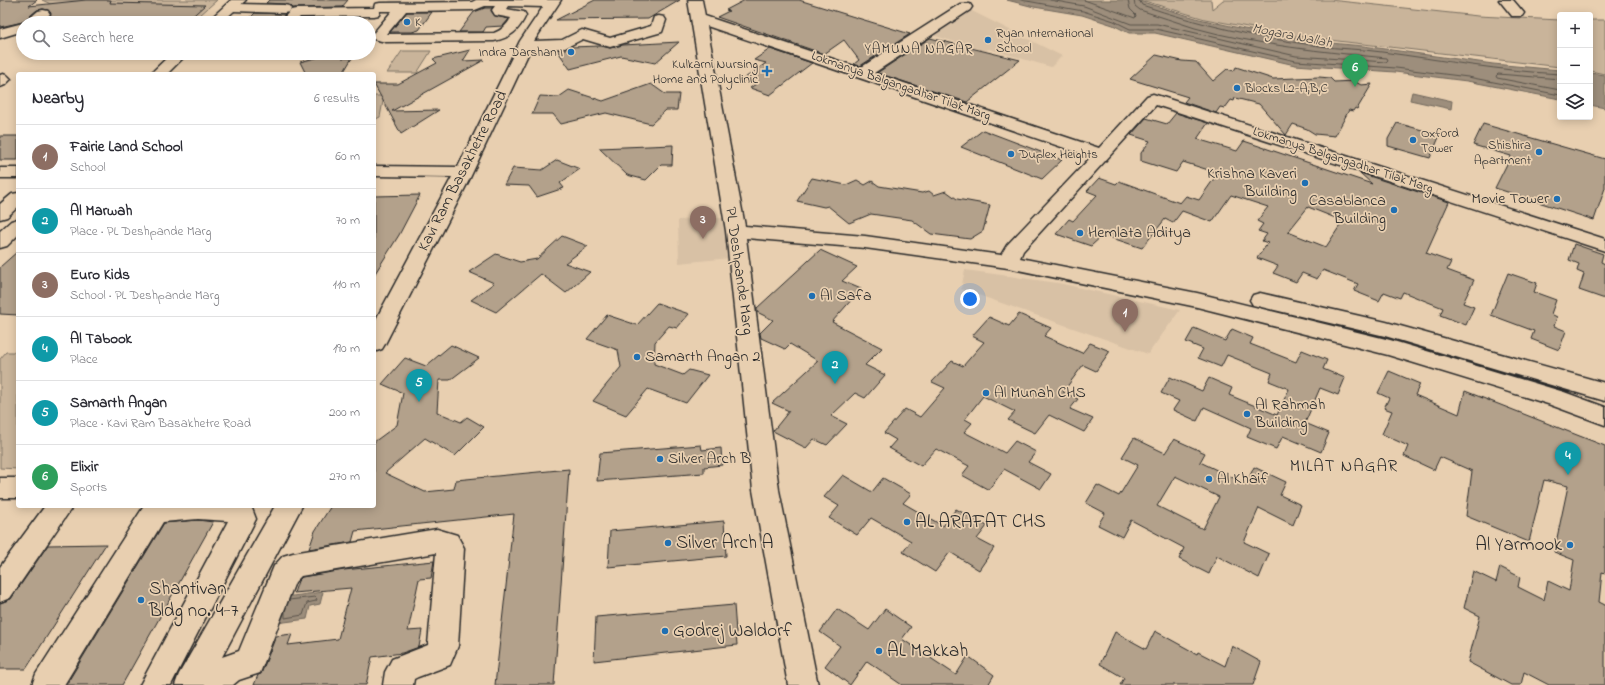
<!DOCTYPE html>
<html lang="en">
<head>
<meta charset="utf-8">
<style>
	body { margin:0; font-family:"Indie Flower",sans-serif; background:#f7f7f7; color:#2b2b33 }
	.controls { position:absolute; right:12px; top:12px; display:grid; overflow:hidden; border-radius:4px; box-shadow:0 2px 10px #0003 }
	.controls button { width:36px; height:36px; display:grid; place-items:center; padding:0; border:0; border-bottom:1px solid #e1e1e2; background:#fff; color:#2b2b33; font:20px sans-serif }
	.you { position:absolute; left:970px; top:299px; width:14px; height:14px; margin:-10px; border:3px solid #fff; border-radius:50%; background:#1a73e8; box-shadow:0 0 0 6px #1a73e833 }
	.badge { display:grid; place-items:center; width:26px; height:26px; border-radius:50%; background:#d93025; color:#fff; font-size:13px; font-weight:700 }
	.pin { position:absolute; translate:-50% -33px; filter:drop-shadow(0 1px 2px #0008) }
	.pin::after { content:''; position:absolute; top:21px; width:14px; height:12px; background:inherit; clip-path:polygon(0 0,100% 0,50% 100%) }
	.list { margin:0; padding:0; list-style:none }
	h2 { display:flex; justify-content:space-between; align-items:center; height:52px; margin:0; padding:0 16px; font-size:17px }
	h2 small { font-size:13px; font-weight:400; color:#7c7c81 }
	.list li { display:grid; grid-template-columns:26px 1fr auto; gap:12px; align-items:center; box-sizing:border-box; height:64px; padding:0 16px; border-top:1px solid #e1e1e2 }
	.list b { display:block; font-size:15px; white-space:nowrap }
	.list p { margin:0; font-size:13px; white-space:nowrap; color:#7c7c81 }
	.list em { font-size:13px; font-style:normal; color:#7c7c81 }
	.icon { flex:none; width:22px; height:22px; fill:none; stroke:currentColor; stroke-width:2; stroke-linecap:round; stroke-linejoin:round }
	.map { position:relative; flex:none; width:1605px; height:685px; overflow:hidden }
	.search { position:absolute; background:#fff; box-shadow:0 2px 10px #0003; left:16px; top:16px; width:360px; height:44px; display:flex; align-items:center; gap:10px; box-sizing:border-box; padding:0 14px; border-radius:22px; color:#7c7c81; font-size:15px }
	.panel { position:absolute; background:#fff; box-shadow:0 2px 10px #0003; left:16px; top:72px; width:360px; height:436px; border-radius:4px }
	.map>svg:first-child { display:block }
</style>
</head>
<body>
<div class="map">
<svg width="1605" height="685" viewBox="0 0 1605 685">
	<rect width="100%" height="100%" fill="#e8cfb0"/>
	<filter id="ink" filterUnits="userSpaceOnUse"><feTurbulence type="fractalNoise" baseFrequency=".025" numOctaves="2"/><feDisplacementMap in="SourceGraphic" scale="8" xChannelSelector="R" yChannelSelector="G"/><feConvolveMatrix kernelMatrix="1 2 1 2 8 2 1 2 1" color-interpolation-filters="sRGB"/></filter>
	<g filter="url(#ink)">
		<path fill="#d8c1a5" d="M390 0H476L473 4H386Z
			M966 8 1062 56 1051 67 989 49 985 51 926 33Z
			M725 218 730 258 679 263 678 220Z
			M965 270 1058 283 1180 310 1148 354 961 289Z"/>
		<path fill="#c9b49a" stroke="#7a7062" d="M42 0H217L191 23H34L55 6Z
			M1141 0H1211L1212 9 1223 0H1330L1478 16 1560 20V67L1295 36 1205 19Z
			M1590 20H1605V74L1590 71Z
			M402 51H431L417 73H387Z
			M374 96H384L380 117 374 120Z
			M6 352H18V469L0 468V359Z"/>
		<path fill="#9d8e7b" stroke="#6f665b" d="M1007 0H1136L1199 19 1244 29 1320 42 1363 46 1493 64 1560 70V99L1467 81 1395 72 1295 65 1155 33H1129L1113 25 1082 15 1034 7Z
			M1590 73 1605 75V108L1590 105Z
			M1412 92 1452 101 1451 109 1410 100Z
			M323 592 320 604 310 606 307 619 277 623 285 597Z"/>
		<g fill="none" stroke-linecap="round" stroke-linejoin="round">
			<path stroke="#59534b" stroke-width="1" d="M1021 0 1083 11 1114 21 1130 29H1156L1296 61 1396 68 1468 77 1560 95
				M1050 0 1084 6 1131 24H1157L1296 56 1386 62 1388 60 1387 58C1324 52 1256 45 1195 28 1177 22 1158 16 1140 10L1135 6 1134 0
				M1084 0 1135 18 1136 15 1130 9 1128 0
				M1139 0 1142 5C1200 25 1259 38 1319 46 1340 49 1361 49 1382 52 1442 60 1500 71 1560 74
				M1560 79 1498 74 1496 76 1497 78 1560 90
				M285 611V618L303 615 307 603 316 601 317 599 315 597 289 600"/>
		</g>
		<path fill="#b3a18b" stroke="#2b2b2b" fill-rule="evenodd" d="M0 0H37L29 6 86 0H111L110 3 205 5 185 23H66L45 20 51 13 48 10 43 9 37 10 23 22 0 27Z
			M269 0H348L342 7 292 8 289 5 284 4 266 3Z
			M595 0H680L648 19 556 20Z
			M745 0H799L910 34 860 66 854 64 859 60 844 40 824 54 717 17 729 11 726 10Z
			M485 8H492L491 11 495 16 509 19 503 26 486 27 483 32H459L474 12Z
			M407 12H432L419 30 412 32H390Z
			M255 13 284 14H285L278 23H245Z
			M301 18H332L327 23H296Z
			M930 38 1020 60 967 102 877 73Z
			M679 42 655 63 621 56 570 69 557 50 570 47 601 46 610 48 623 45Z
			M770 49 812 63 770 95 750 88 756 84 742 80 766 63 754 60Z
			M470 50 463 61 484 60 392 111 439 110 401 134 374 84H398L437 63 433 59Z
			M335 53H338L342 58H352L343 73 306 74 300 62Z
			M1156 55 1182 61 1196 62 1213 81 1227 69 1234 71 1236 67 1273 79 1319 77 1330 78 1334 82 1354 81 1361 85 1372 84 1357 109 1355 108 1353 111 1349 110 1335 136 1315 134 1307 129 1293 124 1286 135 1259 104 1235 98 1234 101 1231 100 1225 108 1220 107 1216 113 1184 102 1188 97 1130 79Z
			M651 84 665 94H679L677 110H666L651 124 606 113 561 124 553 114H532L540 96 559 97 569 90 603 101Z
			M1176 113 1208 123 1197 139 1237 151 1244 141 1372 184 1360 173 1449 202 1426 253 1451 262 1447 270 1474 280 1463 303 1474 307 1466 325 1440 315 1443 308 1403 292 1400 298 1384 292 1379 301 1354 291 1358 284 1323 270 1317 279 1302 273 1296 282 1273 273 1278 266 1257 258 1268 243 1262 241 1267 234 1258 231 1263 224 1257 221 1268 207 1231 195 1212 222 1182 211 1173 223 1165 219 1142 248 1103 235 1091 246 1056 234 1069 219 1073 221 1097 195 1087 191 1099 178 1116 184 1119 181 1180 203 1186 196 1199 200 1218 173 1183 162 1176 172 1141 161V153L1150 141 1131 135 1146 118 1167 124ZM1308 207 1343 221 1326 247 1288 232Z
			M1397 123 1440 135 1430 158 1388 146V139Z
			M1483 124 1605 159V188L1594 220 1495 188 1511 156 1473 145Z
			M983 130 1062 160 1042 179 961 147Z
			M0 136H18V160H0Z
			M673 145 672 165H661L646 180 627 175 599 148Z
			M557 160 580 169 560 183 564 188 537 197 529 186 504 185 513 168 542 170Z
			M812 178 846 185 857 180 865 185 872 181 879 186 922 193 929 191 934 195 946 191 957 199 990 205 983 231 970 239 931 234 912 220 871 214 849 223 828 206 824 207 797 201Z
			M420 195 399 235 374 275V196Z
			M562 236 588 246 565 263 590 272 566 293 541 274 496 312 471 300 494 283 469 272 496 254 520 262 537 259Z
			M1574 244 1603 254 1601 262 1605 264V299L1579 290 1584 274 1577 271 1579 264 1569 260Z
			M820 250 857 267 842 281 861 289 832 322 882 348 865 365 885 375 865 398 855 393 831 416 847 424 827 445 814 439 806 448 773 431 789 411 772 403 818 361 790 344 785 349 761 338 760 333 773 320 757 312V308Z
			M18 251V315L0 314V267Z
			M1508 273 1537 283 1534 292 1556 300 1551 314 1557 317 1554 326 1566 331 1559 350 1531 339 1534 331 1491 315Z
			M657 303 689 314 677 328 669 326 655 342 654 364 683 375 689 370 708 375 686 403 648 389 626 415 593 401 621 367 618 350 587 339 607 315 637 325Z
			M1019 314 1051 328 1044 336 1082 353 1090 343 1110 351 1096 371 1083 365 1063 392 1078 399 1070 409 1093 419 1084 432 1049 415 1035 433 1008 420 1015 412 983 396 965 419 972 423 964 432 1005 453 1015 441 1036 452 1028 462 1051 474 1041 489 1004 469 989 490 962 475 969 466 936 449 921 466 889 448 896 440 884 433 905 409 920 417 945 388 932 382 952 361 963 366 984 342 972 336 989 317 1009 326Z
			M1194 328 1225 341 1232 329 1253 338 1250 344 1296 362 1302 350 1327 360 1323 369 1345 378 1338 395 1320 388 1305 423 1329 433 1321 452 1283 436 1276 449 1247 437 1251 428 1204 407 1197 421 1173 410 1179 401 1161 393 1170 377 1202 391 1209 378 1232 388 1229 395 1277 415 1289 389 1269 381 1272 373 1227 355 1221 367 1198 358 1203 349 1186 342Z
			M451 345 479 358 450 380H439L437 412 461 422 467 417 484 427 455 456 425 438 385 473 425 492 454 489 456 480 569 469 554 685H495L514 514 355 531 352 542 309 549 315 531 331 506H374V442L397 425 403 393 382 384 405 358 426 366Z
			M1389 371 1420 384 1415 395 1459 414 1465 391 1605 446V573L1602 572 1599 602 1605 605V685H1549L1524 672 1521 685H1511L1468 662 1480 616 1464 608 1473 571 1496 582 1500 567 1520 577 1518 587 1544 600 1548 581 1569 591 1574 560 1554 552 1568 486 1544 480 1529 542 1466 516 1472 471 1440 457 1434 470 1404 456 1408 446 1382 434 1392 411 1384 408 1389 398 1378 393Z
			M1134 438 1165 453 1174 439 1205 453 1200 462 1246 484 1254 467 1286 482 1280 495 1301 505 1293 525 1259 508 1244 542 1269 554 1259 578 1217 556 1209 574 1179 559 1184 548 1131 520 1122 537 1098 525 1105 513 1086 503 1097 485 1119 496 1138 465 1122 457ZM1175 476 1219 497 1203 529 1157 506Z
			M701 445 702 450 721 448 722 465 704 467V473L597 481 600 453Z
			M843 475 872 492 883 478 911 494 903 503 943 526 956 509 987 526 977 539 994 548 979 570 950 552 935 572 903 552 911 541 871 518 857 535 829 518 839 506 824 497Z
			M198 520 213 522 122 685H66L164 523Z
			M724 521 726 556 608 567 610 531Z
			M106 544 26 669H0V603L11 599 48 545Z
			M434 561 431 578 419 579 408 631 422 630 419 647 402 653 372 657 366 685H254L258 675 261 674 276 636 292 634 288 645 338 639 351 588 294 593 298 581 302 577 344 570Z
			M734 605 737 645 594 661 596 617Z
			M837 609 869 630 885 609 911 627 902 639 956 675 968 656 994 675 988 685H902L867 661 850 685 825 666 840 646 820 632Z
			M1155 631 1197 654 1198 652 1225 666 1232 646 1261 662 1253 685H1120L1124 678 1100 664 1115 632 1146 649Z"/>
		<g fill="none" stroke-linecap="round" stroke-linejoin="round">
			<defs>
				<path id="minor" d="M476 0H561L534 41 562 40 582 30 610 38 651 26 654 17 659 16 664 17 666 20 662 32 610 47 583 39 565 48 530 50 469 180 385 344 382 349 374 352V323L452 177 374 176V166L458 167 520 41 543 7 508 6 506 9 524 12 526 15C519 31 510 38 494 41L386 42 373 39 371 36 392 11H380L379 15 374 16 300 17 294 23H279L291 10 296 9 374 8 375 4 380 3 472 2ZM485 6H495L492 10 495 15 511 18C507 25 502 30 494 33L387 34 406 11 475 10Z
					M688 0H702L705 16 860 68 960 4H970L972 7 970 10 874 73 1099 148 1147 96 1153 94 1605 239V251L1156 105 1023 251 1020 258 1197 293 1390 340 1564 392 1605 407V425L1548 404 1388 355 1197 307 1008 268 865 248 746 238 779 490 818 685H788L753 490 726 231ZM707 26 1091 157 1007 245 1001 255 865 236 745 226Z
					M1499 0H1513L1524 13 1522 16H1512Z
					M238 4 284 5 289 6 291 9 289 12 284 13 233 11 231 8 233 5Z
					M43 10 48 11 50 14 40 23H24L38 11Z
					M23 23V31L0 38V29Z
					M3 74 8 76 11 79 5 85 0 87V75Z
					M0 168H18V178H0Z
					M1260 293 1386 322 1605 383V401L1385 336 1253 305 1250 300 1253 295Z
					M0 478H18V498H0Z
					M45 506H73L10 598 0 602V567Z
					M144 506H251L256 519 171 685H140L228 521 198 519 163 522 64 685H32L36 674Z
					M275 506H302L222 657 239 651 274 566 283 556 293 553 437 529 457 535 464 548 458 646 450 665 418 677 414 679 413 685H383L385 672 392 659 428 645 436 553 301 576 295 582 260 673 239 680 233 685H175L179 674Z"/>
				<path id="major" d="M231 0H246L221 23H206Z
					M172 53H188L167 74H150Z
					M18 193V207L7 217 0 219V204L12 194Z
					M18 219V235L7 246 0 248V231L11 221Z"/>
			</defs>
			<use href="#minor" stroke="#2b2b2b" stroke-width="3"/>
			<use href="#major" stroke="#2b2b2b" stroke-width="3"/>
			<use href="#minor" fill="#e8cfb0" fill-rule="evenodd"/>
			<use href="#major" fill="#e8cfb0" fill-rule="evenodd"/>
		</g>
	</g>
	<g fill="#1f6fb2" stroke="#e8cfb0" stroke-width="1.5">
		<circle cx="407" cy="22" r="4"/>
		<circle cx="988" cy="40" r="4"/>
		<circle cx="571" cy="52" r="4"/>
		<path d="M765 65h4v4h4v4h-4v4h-4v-4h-4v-4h4z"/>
		<circle cx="1237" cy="88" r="4"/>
		<circle cx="1413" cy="140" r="4"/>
		<circle cx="1539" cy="152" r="4"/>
		<circle cx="1011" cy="154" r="4"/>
		<circle cx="1305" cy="183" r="4"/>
		<circle cx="1557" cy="199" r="4"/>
		<circle cx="1394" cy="210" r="4"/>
		<circle cx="1080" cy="233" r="4"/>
		<circle cx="812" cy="296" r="4"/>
		<circle cx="637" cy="357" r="4"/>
		<circle cx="986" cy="393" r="4"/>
		<circle cx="1247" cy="414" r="4"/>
		<circle cx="660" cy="459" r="4"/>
		<circle cx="1209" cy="479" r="4"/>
		<circle cx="907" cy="522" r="4"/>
		<circle cx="668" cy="543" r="4"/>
		<circle cx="1570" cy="545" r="4"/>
		<circle cx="141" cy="600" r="4"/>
		<circle cx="665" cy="631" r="4"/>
		<circle cx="879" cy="651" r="4"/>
	</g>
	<g text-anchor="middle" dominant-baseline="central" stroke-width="3.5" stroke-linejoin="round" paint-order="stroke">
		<g font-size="13" fill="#2b2b2b" stroke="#e8cfb0" text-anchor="start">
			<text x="415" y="22">K</text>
			<text x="996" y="33">Ryan International<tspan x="996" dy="15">School</tspan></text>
			<text x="563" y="52" text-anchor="end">Indra Darshan I</text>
			<text x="758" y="64" text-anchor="end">Kulkarni Nursing<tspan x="758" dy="15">Home and Polyclinic</tspan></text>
			<text x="1245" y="88">Blocks L2-A,B,C</text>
			<text x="1421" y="133">Oxford<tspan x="1421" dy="15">Tower</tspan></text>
			<text x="1531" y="145" text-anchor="end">Shishira<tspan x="1531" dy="15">Apartment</tspan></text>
			<text x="1019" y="154">Duplex Heights</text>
		</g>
		<g font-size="13" fill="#2b2b2b" stroke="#e8cfb0">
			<text transform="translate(901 86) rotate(19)">Lokmanya Balgangadhar Tilak Marg</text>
			<text transform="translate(1343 160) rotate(18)">Lokmanya Balgangadhar Tilak Marg</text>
		</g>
		<g font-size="14" font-style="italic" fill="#423f3b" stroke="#e8cfb0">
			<text transform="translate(1292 36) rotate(11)">Mogara Nallah</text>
		</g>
		<g font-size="14" letter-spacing="1" fill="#2b2b2b" stroke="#e8cfb0">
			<text x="919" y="49">YAMUNA NAGAR</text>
		</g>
		<g font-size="16" fill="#2b2b2b" stroke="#e8cfb0">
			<text transform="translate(463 171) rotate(-63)">Kavi Ram Basakhetre Road</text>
			<text transform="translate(739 271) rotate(82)">PL Deshpande Marg</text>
		</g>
		<g font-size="16" fill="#2b2b2b" stroke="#e8cfb0" text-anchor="start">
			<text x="1297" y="174" text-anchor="end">Krishna Kaveri<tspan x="1297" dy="18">Building</tspan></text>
			<text x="1549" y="199" text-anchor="end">Movie Tower</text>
			<text x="1386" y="201" text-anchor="end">Casablanca<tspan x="1386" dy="18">Building</tspan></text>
			<text x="1088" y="233">Hemlata Aditya</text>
			<text x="820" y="296">Al Safa</text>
			<text x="645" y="357">Samarth Angan 2</text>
			<text x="994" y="393">Al Munah CHS</text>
			<text x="1255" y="405">Al Rahmah<tspan x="1255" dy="18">Building</tspan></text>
			<text x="668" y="459">Silver Arch B</text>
			<text x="1217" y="479">Al Khaif</text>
		</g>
		<g font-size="17" letter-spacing="1" fill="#2b2b2b" stroke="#e8cfb0">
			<text x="1344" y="466">MILAT NAGAR</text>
		</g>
		<g font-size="19" fill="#2b2b2b" stroke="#e8cfb0" text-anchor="start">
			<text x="915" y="522">AL ARAFAT CHS</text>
			<text x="676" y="543">Silver Arch A</text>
			<text x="1562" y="545" text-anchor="end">Al Yarmook</text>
			<text x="149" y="589">Shantivan<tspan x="149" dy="22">Bldg no. 4-7</tspan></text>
			<text x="673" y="631">Godrej Waldorf</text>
			<text x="887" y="651">AL Makkah</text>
		</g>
	</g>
</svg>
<div class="controls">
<button>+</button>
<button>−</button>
<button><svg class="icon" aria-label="layers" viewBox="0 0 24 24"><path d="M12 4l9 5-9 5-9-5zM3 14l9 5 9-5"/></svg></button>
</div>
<div class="you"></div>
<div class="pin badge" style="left:1125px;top:332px;background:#8d6e63">1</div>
<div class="pin badge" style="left:835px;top:384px;background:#0f9aa8">2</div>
<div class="pin badge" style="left:703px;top:239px;background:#8d6e63">3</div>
<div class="pin badge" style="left:1568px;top:475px;background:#0f9aa8">4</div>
<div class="pin badge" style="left:419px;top:402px;background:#0f9aa8">5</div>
<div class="pin badge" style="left:1355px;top:87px;background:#2e9e5b">6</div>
<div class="search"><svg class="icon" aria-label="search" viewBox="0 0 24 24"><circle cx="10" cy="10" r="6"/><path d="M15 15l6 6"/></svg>Search here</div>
<section class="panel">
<h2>Nearby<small>6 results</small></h2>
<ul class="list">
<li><span class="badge" style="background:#8d6e63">1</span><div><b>Fairie Land School</b><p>School</p></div><em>60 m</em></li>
<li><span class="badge" style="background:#0f9aa8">2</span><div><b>Al Marwah</b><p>Place · PL Deshpande Marg</p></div><em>70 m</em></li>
<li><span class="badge" style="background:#8d6e63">3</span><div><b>Euro Kids</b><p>School · PL Deshpande Marg</p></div><em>110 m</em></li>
<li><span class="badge" style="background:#0f9aa8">4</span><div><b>Al Tabook</b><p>Place</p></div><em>190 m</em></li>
<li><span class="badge" style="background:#0f9aa8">5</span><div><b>Samarth Angan</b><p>Place · Kavi Ram Basakhetre Road</p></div><em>200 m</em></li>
<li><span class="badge" style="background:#2e9e5b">6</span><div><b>Elixir</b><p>Sports</p></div><em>270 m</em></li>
</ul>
</section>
</div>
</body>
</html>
